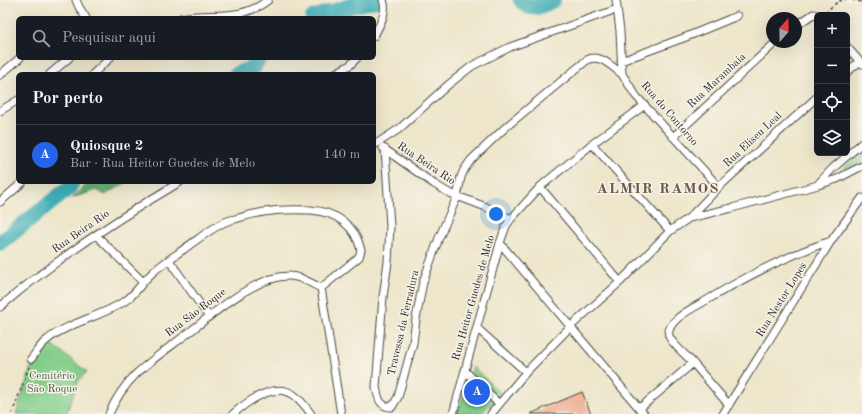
<!DOCTYPE html>
<html lang="pt">
<head>
<meta charset="utf-8">
<style>
	body { margin:0; font-family:"Old Standard TT",serif; background:#242831; color:#f1f3f6 }
	.controls { position:absolute; right:12px; top:12px; display:grid; overflow:hidden; border-radius:6px; box-shadow:0 4px 16px #0002 }
	.controls button { width:36px; height:36px; display:grid; place-items:center; padding:0; border:0; border-bottom:1px solid #363941; background:#171b24; color:#f1f3f6; font:20px sans-serif }
	.compass { position:absolute; left:766px; top:12px; width:36px; height:36px; border-radius:50%; background:#171b24; box-shadow:0 4px 16px #0002; rotate:20deg }
	.you { position:absolute; left:496px; top:214px; width:14px; height:14px; margin:-10px; border:3px solid #fff; border-radius:50%; background:#1a73e8; box-shadow:0 0 0 6px #1a73e833 }
	.badge { display:grid; place-items:center; width:26px; height:26px; border-radius:50%; background:#2563eb; color:#fff; font-size:13px; font-weight:700 }
	.pin { position:absolute; translate:-50% -50%; border:2px solid #fff; box-shadow:0 1px 4px #0006 }
	.list { margin:0; padding:0; list-style:none }
	h2 { display:flex; justify-content:space-between; align-items:center; height:52px; margin:0; padding:0 16px; font-size:17px }
	h2 small { font-size:13px; font-weight:400; color:#9ea1a6 }
	.list li { display:grid; grid-template-columns:26px 1fr auto; gap:12px; align-items:center; box-sizing:border-box; height:60px; padding:0 16px; border-top:1px solid #363941 }
	.list b { display:block; font-size:15px; white-space:nowrap }
	.list p { margin:0; font-size:13px; white-space:nowrap; color:#9ea1a6 }
	.list em { font-size:13px; font-style:normal; color:#9ea1a6 }
	.icon { flex:none; width:22px; height:22px; fill:none; stroke:currentColor; stroke-width:2; stroke-linecap:round; stroke-linejoin:round }
	.map { position:relative; flex:none; width:862px; height:414px; overflow:hidden }
	.search { position:absolute; background:#171b24; box-shadow:0 4px 16px #0002; left:16px; top:16px; width:360px; height:44px; display:flex; align-items:center; gap:10px; box-sizing:border-box; padding:0 14px; border-radius:6px; color:#9ea1a6; font-size:15px }
	.panel { position:absolute; background:#171b24; box-shadow:0 4px 16px #0002; left:16px; top:72px; width:360px; height:112px; border-radius:6px }
	.map>svg:first-child { display:block }
</style>
</head>
<body>
<div class="map">
<svg width="862" height="414" viewBox="0 0 862 414">
	<rect width="100%" height="100%" fill="#f7f3e8"/>
	<filter id="ink" filterUnits="userSpaceOnUse"><feTurbulence type="fractalNoise" baseFrequency=".025" numOctaves="2"/><feDisplacementMap in="SourceGraphic" scale="8" xChannelSelector="R" yChannelSelector="G"/><feConvolveMatrix kernelMatrix="1 2 1 2 8 2 1 2 1" color-interpolation-filters="sRGB"/></filter>
	<filter id="wash" filterUnits="userSpaceOnUse"><feTurbulence type="fractalNoise" baseFrequency=".012" numOctaves="4" result="noise"/><feDisplacementMap in="SourceGraphic" scale="16" xChannelSelector="R" yChannelSelector="G"/><feGaussianBlur stdDeviation="0.9" result="paint"/><feColorMatrix in="noise" values="0 0 0 0 0 0 0 0 0 0 0 0 0 0 0 0 0 1.4 0 .05"/><feComposite in="paint" operator="in"/></filter>
	<g filter="url(#wash)">
		<rect width="100%" height="100%" fill="#ede6ca"/>
		<path fill="#82cd8a" stroke="#567c5a" d="M862 151V164L840 176 839 173Z
			M51 344 87 372 79 380 66 414H16L31 367Z
			M473 367 501 394 481 414H457Z"/>
		<path fill="#69b076" stroke="#4a6e50" d="M89 182H127L105 195 97 190 72 198Z"/>
		<g fill="none" stroke-linecap="round" stroke-linejoin="round">
			<path stroke="#3daeb6" stroke-width="16" d="M521 0C531 13 541 6 553 0
				M313 18 354 5 376 0
				M236 74 253 68 259 58
				M0 243 69 188 72 182"/>
		</g>
		<g id="blocks">
			<path fill="#eeae90" d="M582 392 591 414H530Z"/>
		</g>
	</g>
	<g filter="url(#ink)">
		<use href="#blocks" fill-opacity="0" stroke="#484743" stroke-width="1"/>
		<g fill="none" stroke-linecap="round" stroke-linejoin="round">
			<defs>
				<path id="street" d="M76 0 79 7 86 18
					M616 0 620 31 622 74 636 96 719 187
					M181 18C213 12 241 22 268 0
					M796 26 813 14 817 15
					M374 36C379 26 388 12 383 0
					M847 47 862 64
					M621 61 686 37 737 16
					M847 72 860 61
					M50 74 69 58
					M93 74 110 58
					M334 74 350 65 357 58
					M0 75 20 58
					M0 111 18 100
					M673 137 776 42
					M376 144 399 129 448 85 472 66 510 47 617 9
					M592 144 670 231
					M383 148 434 184 449 193 486 207 511 219
					M385 149 390 226 388 262 383 297 376 387C378 397 379 407 392 407L398 397 413 343 416 319 423 282 439 238 457 197 461 177 464 170 471 160 507 126 587 60C600 53 612 67 622 74
					M819 183 832 169 862 143
					M540 187 620 282
					M0 202 23 182
					M689 218 719 187 817 97
					M96 235 143 282
					M500 243 644 414
					M169 260 209 317
					M321 288 341 414
					M0 307C55 260 117 219 180 182
					M478 329 526 372
					M31 359C36 353 40 345 47 340 69 322 101 317 125 301 136 294 141 283 150 275 160 265 173 257 184 249 197 240 210 229 225 222 230 220 236 219 242 217 266 210 286 209 311 210 336 212 355 225 361 250L359 257 321 288
					M465 371 499 404
					M729 405C717 391 705 377 693 363 687 356 672 344 669 336 665 320 697 306 707 300 747 276 787 255 831 241
					M640 408 693 363
					M109 414C115 400 125 385 136 374 152 359 170 347 187 334 213 314 255 276 289 276 301 276 310 283 321 288
					M233 414C247 402 275 381 294 395 301 400 306 407 311 414
					M453 414 500 243 506 226 511 219 540 187 592 144 645 105
					M491 414 526 372 571 326 620 282 670 231 689 218 732 208 818 185 837 179 862 166
					M723 414 831 241 862 198"/>
			</defs>
			<use href="#street" stroke="#484743" stroke-width="9"/>
			<path stroke="#484743" stroke-width="1.5" stroke-dasharray="3 3" stroke-linecap="butt" d="M852 0 862 2
				M825 12 839 1 846 0
				M12 414 29 367"/>
			<use href="#street" stroke="#fff" stroke-width="7"/>
		</g>
	</g>
	<g text-anchor="middle" dominant-baseline="central" stroke-width="3" stroke-linejoin="round" paint-order="stroke">
		<g font-size="11" fill="#2b2b2b" stroke="#f7f3e8">
			<text transform="translate(717 81) rotate(-43)">Rua Marambaia</text>
			<text transform="translate(669 114) rotate(49)">Rua do Contorno</text>
			<text transform="translate(753 140) rotate(-43)">Rua Eliseu Leal</text>
			<text transform="translate(426 164) rotate(34)">Rua Beira Rio</text>
			<text transform="translate(81 232) rotate(-35)">Rua Beira Rio</text>
			<text transform="translate(474 298) rotate(-74)">Rua Heitor Guedes de Melo</text>
			<text transform="translate(782 300) rotate(-58)">Rua Nestor Lopes</text>
			<text transform="translate(196 313) rotate(-37)">Rua Sâo Roque</text>
			<text transform="translate(404 323) rotate(-77)">Travessa da Ferradura</text>
		</g>
		<g font-size="11" fill="#455c48" stroke="#f7f3e8">
			<text x="52" y="376">Cemitério<tspan x="52" dy="13">São Roque</tspan></text>
		</g>
		<g font-size="15" font-weight="bold" letter-spacing="1" fill="#6f594e" stroke="#f7f3e8">
			<text x="658" y="189">ALMIR RAMOS</text>
		</g>
	</g>
</svg>
<div class="controls">
<button>+</button>
<button>−</button>
<button><svg class="icon" aria-label="locate" viewBox="0 0 24 24"><circle cx="12" cy="12" r="6"/><path d="M12 2v4M12 18v4M2 12h4M18 12h4"/></svg></button>
<button><svg class="icon" aria-label="layers" viewBox="0 0 24 24"><path d="M12 4l9 5-9 5-9-5zM3 14l9 5 9-5"/></svg></button>
</div>
<svg class="compass" viewBox="-18 -18 36 36"><path d="M0-13l5 13h-10z" fill="#e53935"/><path d="M0 13l5-13h-10z" fill="#9ea1a6"/></svg>
<div class="you"></div>
<div class="pin badge" style="left:477px;top:392px">A</div>
<div class="search"><svg class="icon" aria-label="search" viewBox="0 0 24 24"><circle cx="10" cy="10" r="6"/><path d="M15 15l6 6"/></svg>Pesquisar aqui</div>
<section class="panel">
<h2>Por perto<small></small></h2>
<ul class="list">
<li><span class="badge">A</span><div><b>Quiosque 2</b><p>Bar · Rua Heitor Guedes de Melo</p></div><em>140 m</em></li>
</ul>
</section>
</div>
</body>
</html>
